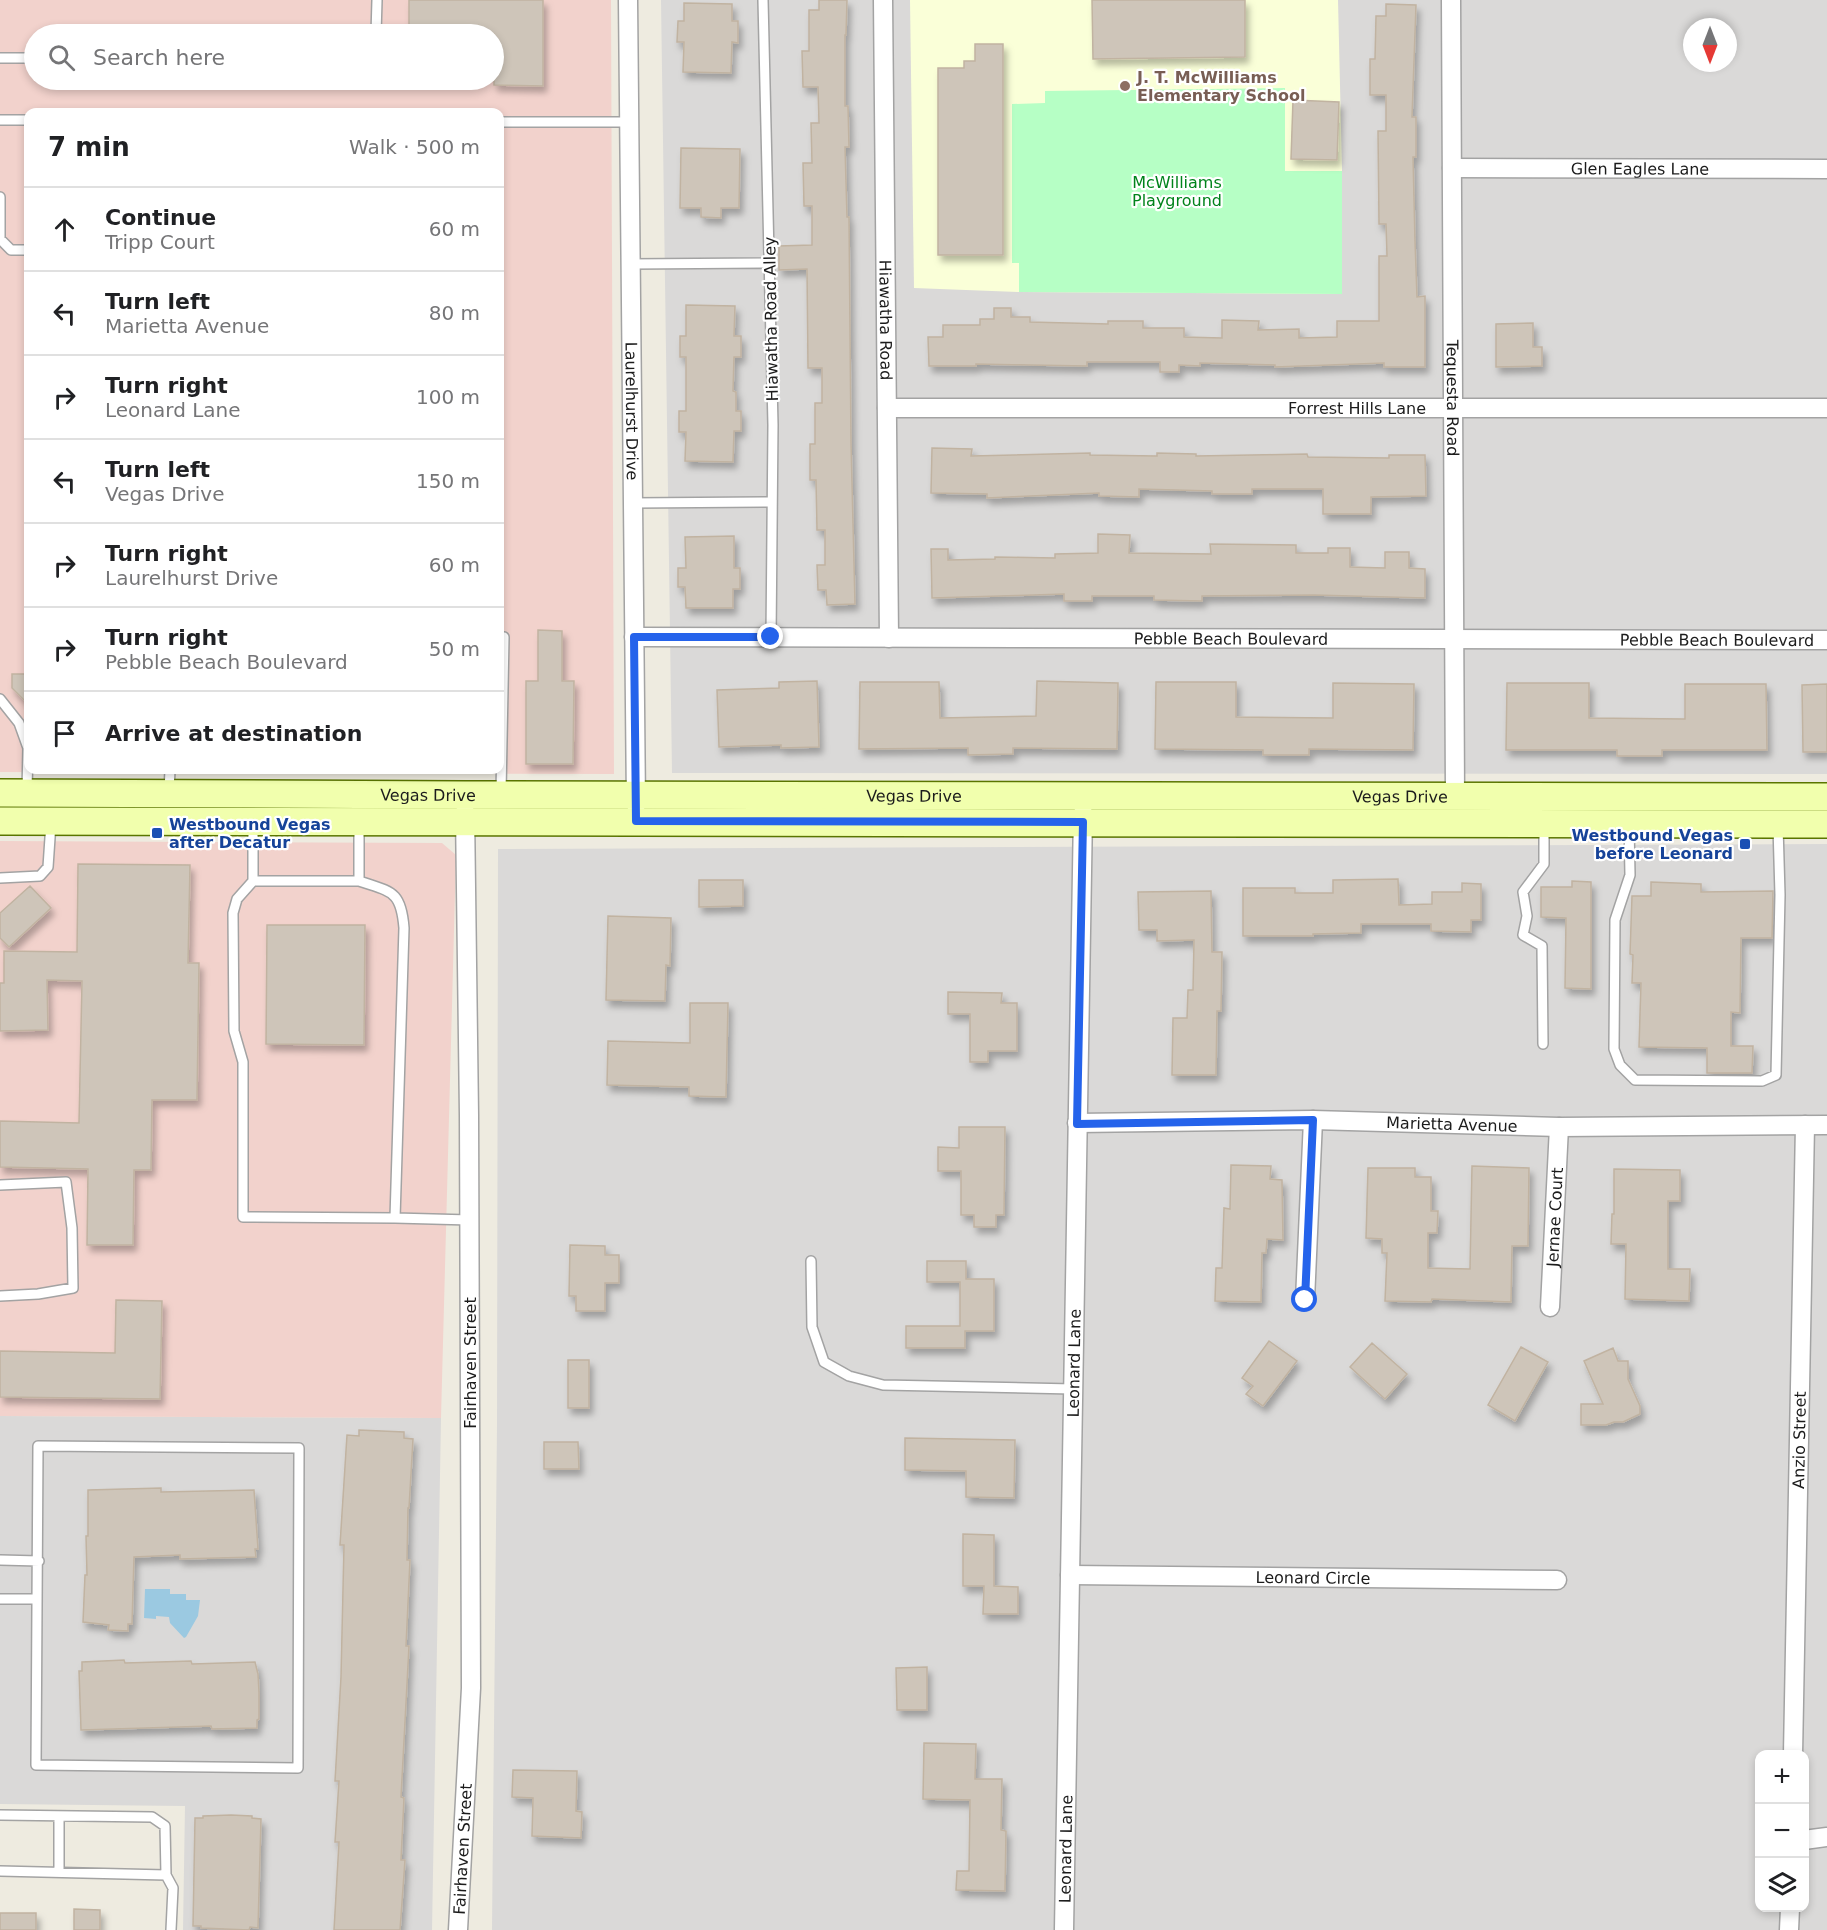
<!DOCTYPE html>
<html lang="en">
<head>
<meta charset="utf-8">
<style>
	body { margin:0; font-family:"DejaVu Sans",sans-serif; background:#f6f6f6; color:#202124 }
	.controls { position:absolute; right:18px; bottom:18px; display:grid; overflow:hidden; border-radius:12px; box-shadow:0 3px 9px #0003 }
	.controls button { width:54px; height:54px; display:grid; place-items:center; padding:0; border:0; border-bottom:2px solid #e0e0e0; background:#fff; color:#202124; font:30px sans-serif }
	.compass { position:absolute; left:1683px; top:18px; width:54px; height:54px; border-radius:50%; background:#fff; box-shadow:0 3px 9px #0003; rotate:180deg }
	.stop { position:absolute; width:18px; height:18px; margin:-14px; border:4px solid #2563eb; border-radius:50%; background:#fff }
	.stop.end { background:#2563eb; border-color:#fff; box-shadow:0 2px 6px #0008 }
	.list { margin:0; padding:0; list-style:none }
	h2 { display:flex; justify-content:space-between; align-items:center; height:78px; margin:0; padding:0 24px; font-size:26px }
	h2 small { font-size:20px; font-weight:400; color:#757577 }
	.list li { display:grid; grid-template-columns:39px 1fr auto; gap:18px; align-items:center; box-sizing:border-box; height:84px; padding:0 24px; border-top:2px solid #e0e0e0 }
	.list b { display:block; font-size:22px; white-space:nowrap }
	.list p { margin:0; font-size:20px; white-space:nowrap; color:#757577 }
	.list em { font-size:20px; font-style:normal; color:#757577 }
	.icon { flex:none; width:33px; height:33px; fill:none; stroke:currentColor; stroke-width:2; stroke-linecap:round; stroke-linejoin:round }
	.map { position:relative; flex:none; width:1827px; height:1930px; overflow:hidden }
	.search { position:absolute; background:#fff; box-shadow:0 3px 9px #0003; left:24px; top:24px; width:480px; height:66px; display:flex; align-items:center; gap:15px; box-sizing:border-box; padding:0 21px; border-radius:33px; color:#757577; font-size:22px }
	.panel { position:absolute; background:#fff; box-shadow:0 3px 9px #0003; left:24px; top:108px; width:480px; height:666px; border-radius:12px }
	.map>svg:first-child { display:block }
</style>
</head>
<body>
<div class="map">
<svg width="1827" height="1930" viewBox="0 0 1827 1930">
	<defs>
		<filter id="shadow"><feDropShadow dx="3.5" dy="6" stdDeviation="3" flood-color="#0004"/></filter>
	</defs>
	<rect width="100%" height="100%" fill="#eeebe0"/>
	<path fill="#dad9d8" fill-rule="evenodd" d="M661 0H1827V774L672 773ZM1692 27H1728V63H1692Z
		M1827 844V1930H492L497 1425 498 849ZM1760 1754H1804V1908H1760Z
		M0 1416 441 1418 432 1930H183L185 1806 0 1804Z"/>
	<path fill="#f2d2cc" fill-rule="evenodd" d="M0 0H611L614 774 0 772ZM34 34H494V80H34ZM28 112H500V770H28Z
		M0 841 442 843 456 855 441 1418 0 1416Z"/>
	<path fill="#faffd8" d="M910 0H1338L1342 171V294L1019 292 914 288Z"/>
	<path fill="#b6ffc5" d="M1285 88V171H1342V294L1019 292V263H1012V104L1045 103V91Z"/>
	<path fill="#9bc9e1" d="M145 1589H170V1594H186V1600H200L198 1616 186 1637 184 1638 170 1623 169 1617 156 1616V1619L144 1618Z"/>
	<path fill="#cec5b9" stroke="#c1b3a1" stroke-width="1.5" filter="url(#shadow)" d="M409 0H543V86L494 85V34H409Z
		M819 0H847L846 35H845V106H848L849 147H845L847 217H849L851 443 855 604 827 605 826 590H818L817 565H825V530H817L816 480H810V444H815V403H822V368H808L807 269 779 270V246L812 245V206H804L803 163H812L811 123H819L818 87H803L802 51H809V10H819Z
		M1092 0H1245V57L1093 59Z
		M684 3 732 4V21H738V43L732 42 731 73 683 72 684 42H677L678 21H684Z
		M1386 4 1416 5 1412 117H1416V157H1413L1415 241 1417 297 1425 296V367H1384V363L1275 367V365L1200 363V366L1179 365V372H1160V362H1087V366L976 364V366H929L928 337H943V325H980V319H994V308H1011V317H1030V322L1108 324V321H1143V328H1184V337L1222 338V320L1259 321 1258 330 1299 329V338L1337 337V321H1379V256H1387L1386 224H1379L1378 131H1386V95H1370V59H1375L1376 16H1386Z
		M975 44H1003V255H938V68H964V61H975Z
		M1293 100 1339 102 1337 160 1291 159Z
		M681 148 740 149 739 208H721V218L701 217V208H680Z
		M686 305 735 306 734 336H741V357H734L733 391 736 392V411H741V431H734L733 462 685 461 686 432H679V411H686V357H680V336H686Z
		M1533 323V347H1542V366L1496 367V324Z
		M932 448 972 449 971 456 1090 453V455L1157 456V453L1196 454V456L1307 454 1308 457 1389 458V455H1425L1426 496 1371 497V514H1323V489H1252V494H1212V491L1139 489V497L1099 496V493L987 498V494L931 493Z
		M1098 534 1130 535 1129 553 1211 554 1210 544 1296 545V553H1328V548H1350V567L1385 568V552H1409V568L1425 569V598L1314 595 1202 596V601L1154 600V596H1092V601H1064V594L932 598 931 549H948V560L995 559V557L1055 558V554L1098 553Z
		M734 536V568H740V589H733V608H686L685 587H678V568H686L685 537Z
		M538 630 562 631V681H574L573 764H526V681H538Z
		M12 674H28V704L12 688Z
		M817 681 819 747 781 748V745L719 747 717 690 779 688V682Z
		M1037 681 1118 683 1117 749 1013 748V754L968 755V748L859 749 860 682H939L940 718 1036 716Z
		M1156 682H1236V717L1333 718V683L1414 684 1413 750 1309 749V755H1263V750L1155 749Z
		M1507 683H1589V718L1685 719V684H1766L1767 750H1662V756H1617V750H1506Z
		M1827 684V752H1803L1802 685Z
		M78 864 190 865 188 963H199L197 1100H152L151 1170H134L133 1245H87L88 1169 0 1167V1121L79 1123 82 981 47 980 48 1030 0 1031V983H4V951L77 952Z
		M1398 879 1399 905 1432 904V892H1462V883L1481 884V920H1471V932L1431 931V924H1361V933L1313 934V936H1243V888H1295V893H1333V880Z
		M699 880H743V906L699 907Z
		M1572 881 1591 882V989L1565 988 1566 918 1541 917V887H1572Z
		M1651 882 1701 884V892L1773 891 1772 938H1741L1740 1013 1731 1012V1046H1753L1752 1073H1707V1048L1639 1047 1641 983H1632L1633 955 1630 954 1632 896H1651Z
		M30 886 51 908 9 947 0 938V913Z
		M1211 891 1212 952H1222L1221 1011H1217L1216 1075H1172L1173 1018H1187L1188 990H1193L1194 940 1157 941V930H1139L1138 892Z
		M608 916 671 918 670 966 666 965 665 1001 606 1000Z
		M267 925H365L364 1045 266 1044Z
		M948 992 1002 993 1001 1003H1017V1051H988V1062H970V1014H948Z
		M690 1003H728L726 1097 689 1096V1087L607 1085 608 1041 690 1043Z
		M959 1127H1005L1004 1215H996V1227H974V1215H961V1171H938V1147L959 1148Z
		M1231 1165 1271 1166 1270 1179 1282 1180 1283 1240 1267 1239 1266 1253H1262L1261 1302 1215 1301 1216 1268H1222L1224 1208 1230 1209Z
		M1472 1166 1529 1168 1528 1246H1512L1511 1302 1432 1299 1431 1302 1385 1301 1387 1253H1382V1239L1366 1238 1368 1168H1415V1177H1431V1211H1438L1437 1233H1428V1268L1470 1269Z
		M1614 1169 1680 1170V1201H1668V1269H1690L1689 1301 1625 1299 1626 1244H1611L1612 1214H1614Z
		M570 1245 605 1246V1255H619V1283H605V1311H576V1296H569Z
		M927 1261H966V1279H994V1331H965V1348H906V1326H960V1282H927Z
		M116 1300 162 1301 160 1399 0 1397V1351L115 1353Z
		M1269 1341 1297 1361 1263 1406 1246 1394 1253 1386 1242 1378Z
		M1372 1343 1407 1374 1385 1399 1350 1367Z
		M1521 1347 1548 1362 1515 1421 1488 1405Z
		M1613 1348 1618 1361H1628V1379L1640 1406V1414L1623 1422H1614L1606 1425H1581V1404H1603L1584 1361Z
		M568 1360H589V1408H568Z
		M359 1430 404 1432V1438L413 1439 409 1508H408L407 1560H410L406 1646H409L401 1797 404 1798 401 1860H405L400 1930H334L339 1842H335L339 1781H335L341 1677 344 1545H340L347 1435 359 1436Z
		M905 1438 1015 1440 1014 1498 966 1497V1471L905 1470Z
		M544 1442H578L579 1469H544Z
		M161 1488V1492L254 1490 258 1549H255L256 1557 180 1559V1555L134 1557 132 1624H128V1631L108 1630 109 1625 83 1622 85 1575H87L86 1536H88V1490Z
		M963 1534 994 1535V1586L1018 1587V1614H983L984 1586H963Z
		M124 1660 125 1663 191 1661 192 1664 255 1662 258 1674 259 1692V1719L257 1720V1728L212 1729 211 1726 81 1730 79 1671H82V1662Z
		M927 1667V1710H897L896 1668Z
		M924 1743 976 1744 975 1779H1002L1001 1830 1006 1831 1005 1891 956 1890 957 1871H969L970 1800 923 1799Z
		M513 1770 577 1771 576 1811 582 1812 581 1838 532 1836 533 1798 512 1797Z
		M231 1815 252 1816V1818L261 1819 258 1928 250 1927 249 1930 201 1928V1926H193L195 1818H203V1816Z
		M74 1909 100 1910V1930H74Z
		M0 1913H36V1930H0Z"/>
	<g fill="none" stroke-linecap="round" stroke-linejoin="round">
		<defs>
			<path id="service" d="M763 0 773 425 771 637
				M376 34 377 0
				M0 58H34
				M0 120H28
				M500 122H629
				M0 197V239L11 250H28
				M631 264 771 263
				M633 503 772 502
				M0 699 19 723 28 748 27 790
				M169 791 170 770
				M501 792 504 637
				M253 824V881L237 899 233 913 234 1031 243 1062V1217L395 1218 404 928C401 890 391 892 359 881V823
				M1629 825 1630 875 1615 920 1614 1049 1620 1065 1635 1080 1762 1081 1776 1075 1780 895 1778 826
				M0 878 40 876 48 867 51 823
				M253 881H359
				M1543 1044 1542 946 1523 935 1527 916 1523 892 1544 864V826
				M0 1185 66 1182 72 1228 73 1288 38 1294 0 1296
				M395 1218 470 1220
				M811 1261 812 1327 824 1362 849 1376 883 1385 1073 1389
				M38 1446 299 1448 298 1768 36 1765Z
				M0 1560 39 1561
				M0 1599H37
				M0 1815 152 1817 165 1826 166 1875
				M59 1816V1872
				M0 1871 166 1875 173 1888 171 1930"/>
			<g id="minor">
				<path id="s1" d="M628 0 636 805"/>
				<path id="s2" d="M883 0 889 638"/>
				<path id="s3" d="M1451 0 1455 796"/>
				<path id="s4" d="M1452 168 1827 169"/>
				<path id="s5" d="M887 408H1827"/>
				<path id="s6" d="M634 637 1827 640"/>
				<path id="s7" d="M1077 1123 1313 1120 1559 1127 1827 1125"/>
				<path d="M1305 1300 1313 1120"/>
				<path id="s8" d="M1550 1307 1559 1127"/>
				<path id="s9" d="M1070 1575 1557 1580"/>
				<path id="s10" d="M1793 1754 1805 1125"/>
				<path d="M1804 1840 1827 1837"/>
				<path id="s11" d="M458 1930 471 1688 469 1115 465 812"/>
				<path id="s12" d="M1064 1930 1083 813"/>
				<path d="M1789 1930 1790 1908"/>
			</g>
			<g id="secondary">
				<path id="s13" d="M0 793 465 795 1827 797"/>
				<path d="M0 821 1827 824"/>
			</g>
		</defs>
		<use href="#service" stroke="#a3a3a3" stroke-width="12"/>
		<use href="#minor" stroke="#a3a3a3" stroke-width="21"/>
		<use href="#secondary" stroke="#5a7500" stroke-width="30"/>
		<use href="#service" stroke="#fff" stroke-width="9"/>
		<use href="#minor" stroke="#fff" stroke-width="18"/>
		<use href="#secondary" stroke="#f1ffad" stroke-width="27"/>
	</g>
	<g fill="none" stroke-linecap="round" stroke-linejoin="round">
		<path stroke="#2563eb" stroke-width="8" d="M771 637H634L636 821 1083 822 1077 1124 1313 1120 1305 1300"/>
	</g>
	<circle fill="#8d6e63" stroke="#fff" stroke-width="2" cx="1125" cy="86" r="6"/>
	<g fill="#1a4fb4" stroke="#fff" stroke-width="2">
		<rect x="151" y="827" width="12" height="12" rx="3"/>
		<rect x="1739" y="838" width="12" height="12" rx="3"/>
	</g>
	<g text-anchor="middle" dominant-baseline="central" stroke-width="4.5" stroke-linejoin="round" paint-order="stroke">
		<g font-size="16" font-weight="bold" fill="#785e54" stroke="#fff" text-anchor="start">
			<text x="1137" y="77">J. T. McWilliams<tspan x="1137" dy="18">Elementary School</tspan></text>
		</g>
		<g font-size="16" fill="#1c1c1c" stroke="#fff">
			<text stroke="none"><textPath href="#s4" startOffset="188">Glen Eagles Lane</textPath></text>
			<text transform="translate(771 319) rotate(-91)">Hiawatha Road Alley</text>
			<text stroke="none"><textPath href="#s2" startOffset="320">Hiawatha Road</textPath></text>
			<text stroke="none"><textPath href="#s3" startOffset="398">Tequesta Road</textPath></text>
			<text stroke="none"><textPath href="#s5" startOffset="470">Forrest Hills Lane</textPath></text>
			<text stroke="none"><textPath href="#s1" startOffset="411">Laurelhurst Drive</textPath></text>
			<text stroke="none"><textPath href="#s6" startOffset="597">Pebble Beach Boulevard</textPath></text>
			<text stroke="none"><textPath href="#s6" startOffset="1083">Pebble Beach Boulevard</textPath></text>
			<text stroke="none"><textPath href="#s13" startOffset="428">Vegas Drive</textPath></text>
			<text stroke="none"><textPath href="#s13" startOffset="914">Vegas Drive</textPath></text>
			<text stroke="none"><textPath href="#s13" startOffset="1400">Vegas Drive</textPath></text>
			<text stroke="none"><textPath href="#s7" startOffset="375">Marietta Avenue</textPath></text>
			<text stroke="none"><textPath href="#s8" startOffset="90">Jernae Court</textPath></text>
			<text transform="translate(470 1363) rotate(-90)">Fairhaven Street</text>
			<text stroke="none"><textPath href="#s12" startOffset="567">Leonard Lane</textPath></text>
			<text stroke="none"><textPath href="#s10" startOffset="314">Anzio Street</textPath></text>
			<text stroke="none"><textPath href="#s9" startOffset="243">Leonard Circle</textPath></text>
			<text stroke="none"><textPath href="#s11" startOffset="81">Fairhaven Street</textPath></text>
			<text stroke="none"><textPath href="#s12" startOffset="81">Leonard Lane</textPath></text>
		</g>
		<g font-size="16" fill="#00831b" stroke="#fff">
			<text x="1177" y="182">McWilliams<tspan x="1177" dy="18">Playground</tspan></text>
		</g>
		<g font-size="16" font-weight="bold" fill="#164399" stroke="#fff" text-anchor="start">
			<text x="169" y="824">Westbound Vegas<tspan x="169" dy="18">after Decatur</tspan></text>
			<text x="1733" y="835" text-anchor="end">Westbound Vegas<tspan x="1733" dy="18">before Leonard</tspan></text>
		</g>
	</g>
</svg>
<div class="controls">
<button>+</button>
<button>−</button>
<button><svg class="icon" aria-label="layers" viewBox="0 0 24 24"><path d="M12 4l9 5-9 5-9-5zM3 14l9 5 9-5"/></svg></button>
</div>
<svg class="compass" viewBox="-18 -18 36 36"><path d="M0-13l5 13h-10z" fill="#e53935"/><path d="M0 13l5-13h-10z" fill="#757577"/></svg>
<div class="stop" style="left:1305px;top:1300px"></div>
<div class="stop end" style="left:771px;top:637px"></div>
<div class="search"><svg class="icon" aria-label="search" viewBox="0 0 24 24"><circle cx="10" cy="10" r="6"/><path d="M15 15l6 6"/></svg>Search here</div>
<section class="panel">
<h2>7 min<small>Walk · 500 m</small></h2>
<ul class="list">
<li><svg class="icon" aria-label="ahead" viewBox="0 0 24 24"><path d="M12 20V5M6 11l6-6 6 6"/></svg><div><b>Continue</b><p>Tripp Court</p></div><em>60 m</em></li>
<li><svg class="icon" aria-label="left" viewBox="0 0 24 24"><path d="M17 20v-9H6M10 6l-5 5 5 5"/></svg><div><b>Turn left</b><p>Marietta Avenue</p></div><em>80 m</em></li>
<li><svg class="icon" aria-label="right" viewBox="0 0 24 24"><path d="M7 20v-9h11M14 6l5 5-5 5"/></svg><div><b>Turn right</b><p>Leonard Lane</p></div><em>100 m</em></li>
<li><svg class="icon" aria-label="left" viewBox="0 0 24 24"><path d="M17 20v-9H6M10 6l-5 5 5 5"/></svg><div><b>Turn left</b><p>Vegas Drive</p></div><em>150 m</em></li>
<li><svg class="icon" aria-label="right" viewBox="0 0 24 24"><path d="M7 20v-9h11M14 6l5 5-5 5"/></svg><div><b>Turn right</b><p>Laurelhurst Drive</p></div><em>60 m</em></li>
<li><svg class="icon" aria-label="right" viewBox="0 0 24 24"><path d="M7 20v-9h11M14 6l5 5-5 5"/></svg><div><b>Turn right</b><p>Pebble Beach Boulevard</p></div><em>50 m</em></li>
<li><svg class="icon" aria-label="arrive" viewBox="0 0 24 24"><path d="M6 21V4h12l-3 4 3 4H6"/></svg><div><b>Arrive at destination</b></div></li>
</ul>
</section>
</div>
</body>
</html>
